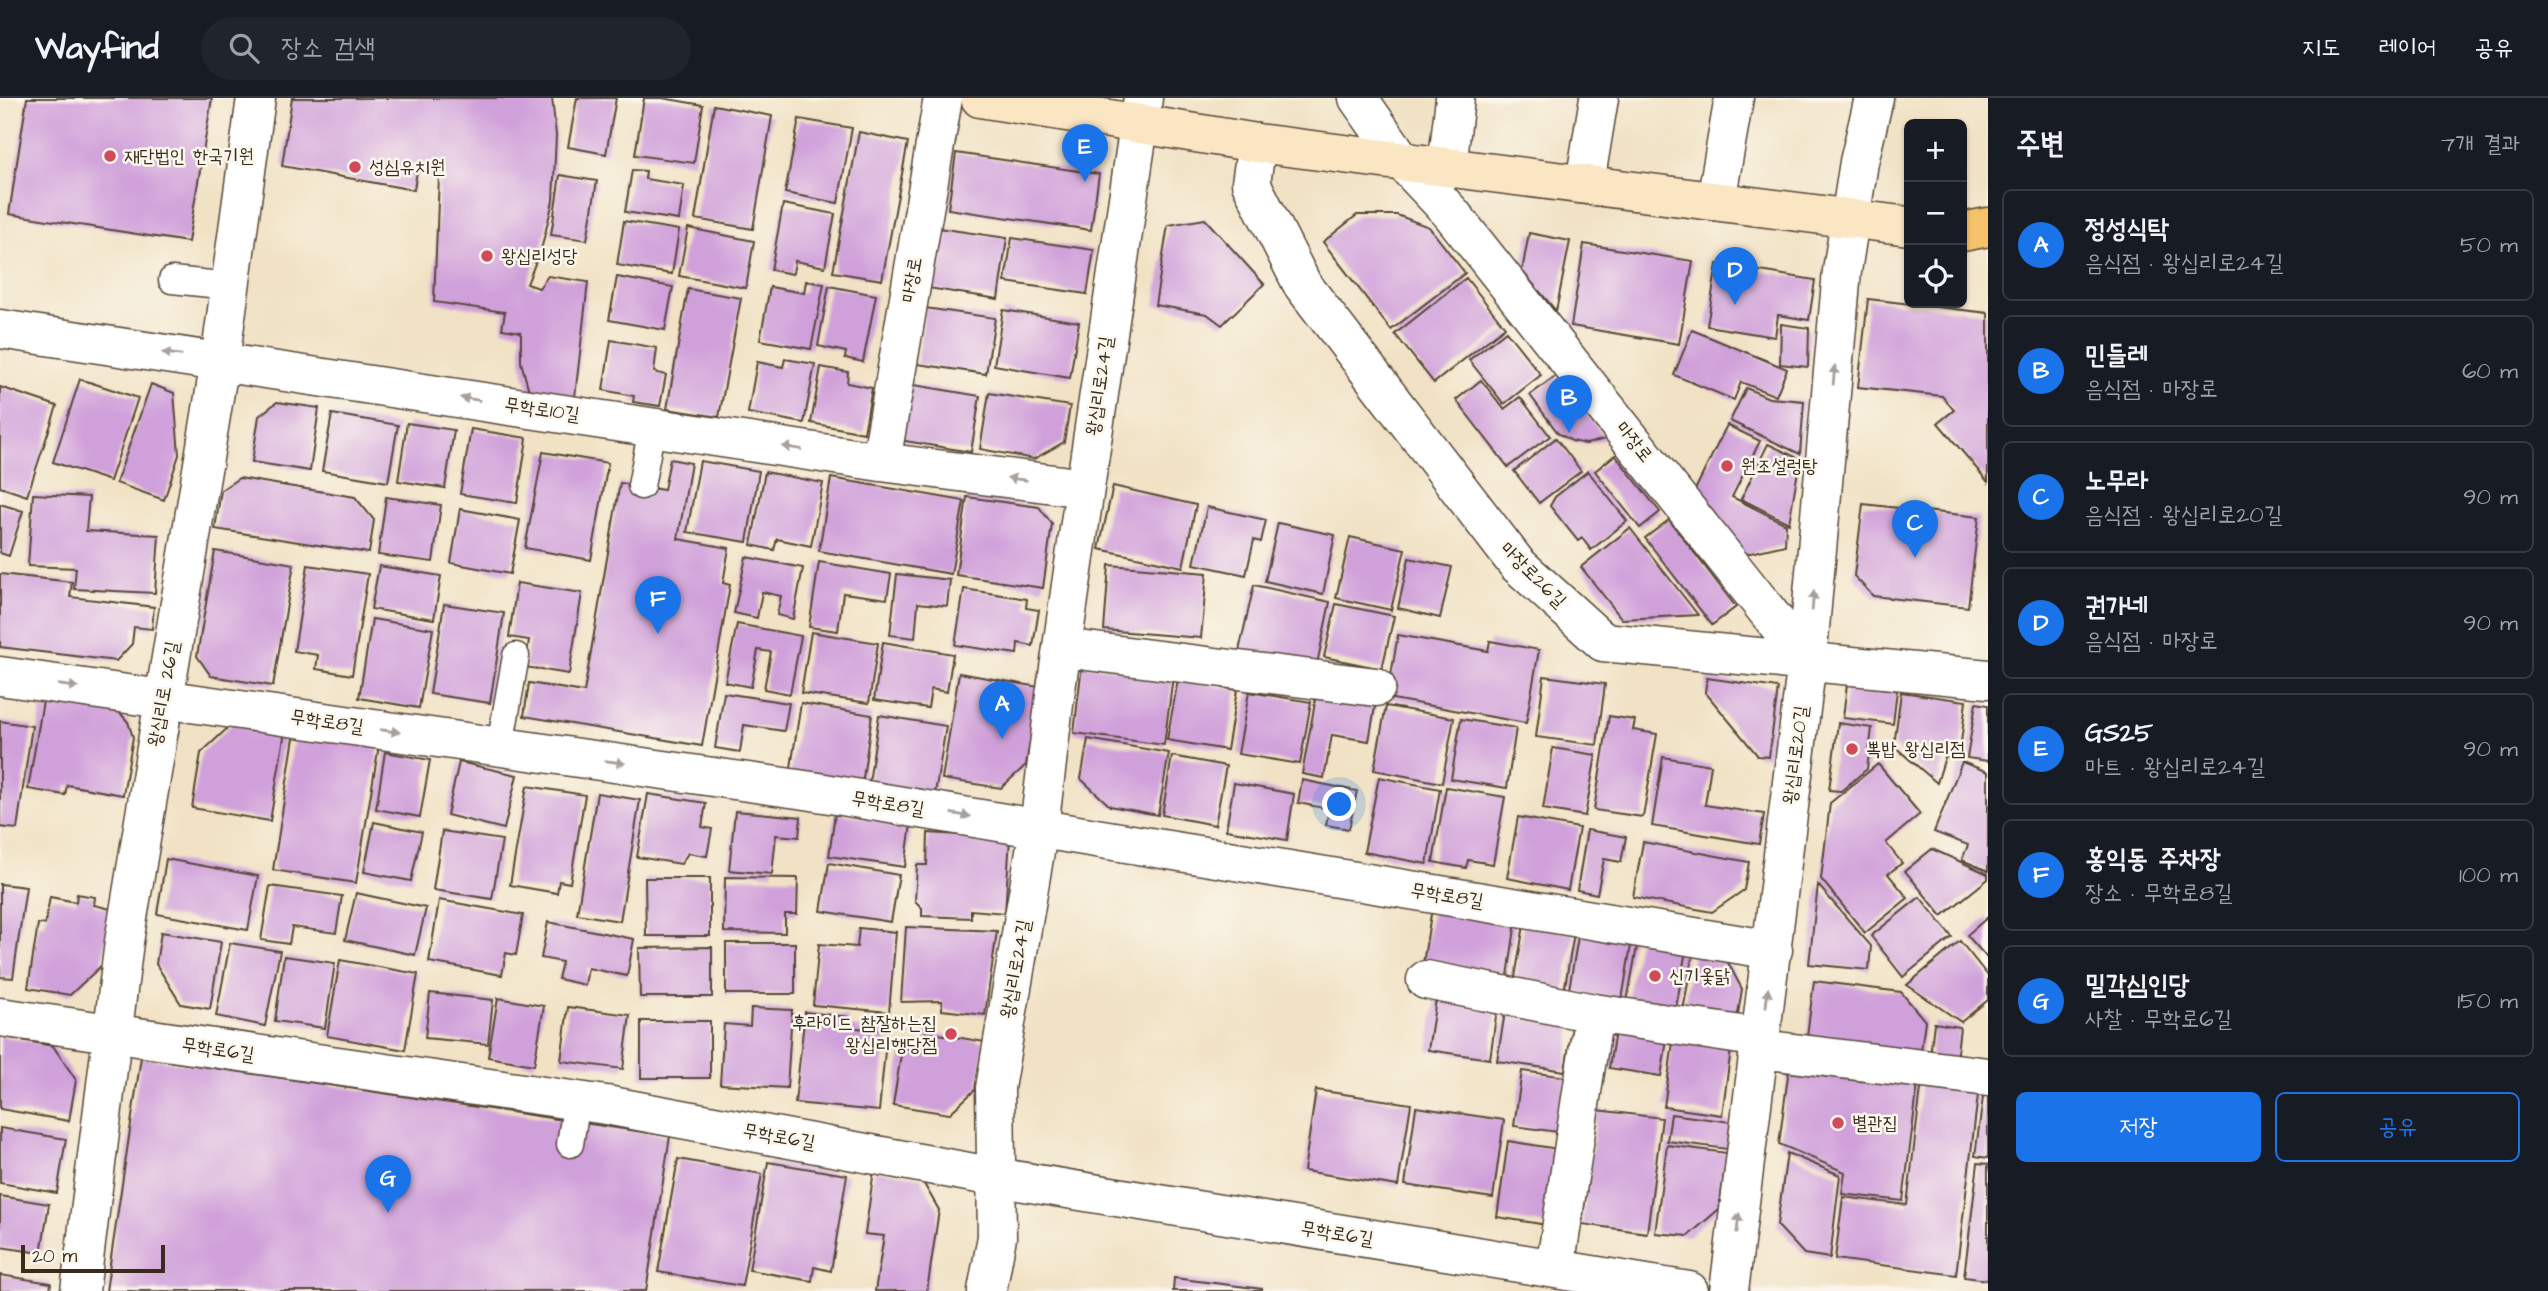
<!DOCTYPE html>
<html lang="ko">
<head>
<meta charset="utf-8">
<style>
	body { margin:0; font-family:"Architects Daughter","Poor Story",sans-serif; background:#20242c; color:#f1f3f6 }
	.controls { position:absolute; right:21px; top:21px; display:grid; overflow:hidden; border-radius:10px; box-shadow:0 2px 5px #0004 }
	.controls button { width:63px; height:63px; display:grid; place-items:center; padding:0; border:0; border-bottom:2px solid #363941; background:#171b24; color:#f1f3f6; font:35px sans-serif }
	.scale { position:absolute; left:21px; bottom:18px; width:144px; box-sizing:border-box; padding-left:7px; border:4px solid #3b2a1e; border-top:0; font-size:19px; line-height:24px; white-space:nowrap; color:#3b2a1e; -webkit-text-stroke:5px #fbf7ec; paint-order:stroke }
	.you { position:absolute; left:1340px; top:707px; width:24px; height:24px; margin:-18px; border:5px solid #fff; border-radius:50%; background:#1a73e8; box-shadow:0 0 0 10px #1a73e833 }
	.badge { display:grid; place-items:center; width:46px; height:46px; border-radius:50%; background:#1a73e8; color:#fff; font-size:23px; font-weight:700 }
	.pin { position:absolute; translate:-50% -58px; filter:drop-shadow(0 2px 4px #0008) }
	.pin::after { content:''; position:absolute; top:37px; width:24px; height:21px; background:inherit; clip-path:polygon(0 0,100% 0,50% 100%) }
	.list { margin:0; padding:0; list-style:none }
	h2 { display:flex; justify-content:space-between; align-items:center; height:91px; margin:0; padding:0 28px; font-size:30px }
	h2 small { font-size:23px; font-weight:400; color:#9ea1a6 }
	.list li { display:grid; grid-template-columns:46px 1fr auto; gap:21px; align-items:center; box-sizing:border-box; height:112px; margin:0 14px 14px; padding:0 14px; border:2px solid #363941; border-radius:10px }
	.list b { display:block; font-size:26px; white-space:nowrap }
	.list p { margin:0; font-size:23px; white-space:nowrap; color:#9ea1a6 }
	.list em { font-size:23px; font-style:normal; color:#9ea1a6 }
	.actions { display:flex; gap:14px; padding:21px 28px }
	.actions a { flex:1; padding:16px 0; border:2px solid #1a73e8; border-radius:10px; text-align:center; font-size:24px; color:#1a73e8 }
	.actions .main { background:#1a73e8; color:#fff }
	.icon { flex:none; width:38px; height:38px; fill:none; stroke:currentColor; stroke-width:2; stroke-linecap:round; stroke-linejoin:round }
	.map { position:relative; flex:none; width:1988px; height:1193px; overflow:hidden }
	header { display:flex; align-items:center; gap:42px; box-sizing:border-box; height:98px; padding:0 35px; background:#171b24; border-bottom:2px solid #363941 }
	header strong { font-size:33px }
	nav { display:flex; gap:38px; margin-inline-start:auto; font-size:24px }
	.search { width:490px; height:63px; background:#20242c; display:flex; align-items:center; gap:18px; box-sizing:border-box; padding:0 24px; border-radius:38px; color:#9ea1a6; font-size:26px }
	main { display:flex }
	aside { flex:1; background:#171b24 }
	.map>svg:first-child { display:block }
</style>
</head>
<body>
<header>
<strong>Wayfind</strong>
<div class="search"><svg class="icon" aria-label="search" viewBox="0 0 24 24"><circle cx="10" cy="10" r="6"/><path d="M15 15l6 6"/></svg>장소 검색</div>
<nav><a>지도</a><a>레이어</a><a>공유</a></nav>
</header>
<main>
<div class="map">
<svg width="1988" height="1193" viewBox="0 0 1988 1193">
	<rect width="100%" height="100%" fill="#fbf7ec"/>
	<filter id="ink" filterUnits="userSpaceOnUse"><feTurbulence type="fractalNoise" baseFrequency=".0143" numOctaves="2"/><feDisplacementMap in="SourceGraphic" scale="14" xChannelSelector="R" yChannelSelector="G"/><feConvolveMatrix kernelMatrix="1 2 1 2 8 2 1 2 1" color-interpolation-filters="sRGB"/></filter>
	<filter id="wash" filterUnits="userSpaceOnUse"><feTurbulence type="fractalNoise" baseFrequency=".00686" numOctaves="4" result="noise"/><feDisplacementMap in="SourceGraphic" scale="28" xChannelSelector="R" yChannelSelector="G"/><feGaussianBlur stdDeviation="1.57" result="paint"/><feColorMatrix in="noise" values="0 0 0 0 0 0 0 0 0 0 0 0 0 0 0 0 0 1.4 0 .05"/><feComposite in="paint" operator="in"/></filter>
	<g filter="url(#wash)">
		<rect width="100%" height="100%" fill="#f1e2c5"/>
		<g id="blocks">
			<path fill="#d0a0da" d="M27 0H212L188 144 9 116Z
				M292 0H552L556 37 553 103 542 148 527 186 539 190 548 178 588 184 575 299 529 293 521 264V234L502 231 505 214 434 204 439 78 417 73 414 92 282 68Z
				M577 0H616L606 56 568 49Z
				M644 0H662L703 7 694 65 635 57Z
				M714 7 772 18 753 131 695 121Z
				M799 21 852 30 838 105 785 95Z
				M859 34 908 44 882 182 833 174Z
				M956 55 1099 76 1091 132 948 111Z
				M632 72 646 73 645 81 684 87 679 122 625 114Z
				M560 77 597 83 587 142 551 137Z
				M783 106 835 116 825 169 795 163 793 176 771 172Z
				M1357 117H1397L1429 129 1465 175 1391 232 1323 144Z
				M1205 121 1264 186 1222 227 1207 216 1155 207 1168 127Z
				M624 123 679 132 672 176 617 167Z
				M688 130 754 143 746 190 679 178Z
				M938 130 1007 140 998 201 928 190Z
				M1529 135 1570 143 1556 213 1522 173Z
				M1012 140 1094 152 1087 196 1005 184Z
				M1584 146 1693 163 1679 246 1571 228Z
				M1717 166 1815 182 1809 222 1778 217 1775 239 1707 228Z
				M617 179 673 189 665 232 609 222Z
				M1466 180 1505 229 1434 285 1395 236Z
				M806 183 824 186 811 251 760 242 770 189 804 195Z
				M829 188 876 197 863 264 845 260 846 254 818 248Z
				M688 191 741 200 719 319 667 311Z
				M1868 201 1988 215V384L1938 325 1954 312 1942 298 1858 289Z
				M925 210 995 220 986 276 917 266Z
				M1003 212 1079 224 1070 280 994 267Z
				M1781 226 1809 230 1808 269 1780 266Z
				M1692 232 1787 271 1776 298 1741 284 1734 302 1674 277Z
				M1506 233 1541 277 1504 306 1469 262Z
				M611 242 657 250 654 274 666 277 660 308 633 304 634 298 603 292Z
				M785 261 815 266 804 325 748 315 757 264 783 269Z
				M821 269 848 274 847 285 872 290 864 335 811 325Z
				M1557 277 1606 341 1586 346 1572 343 1558 335 1530 297Z
				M80 281 138 300 110 383 53 364Z
				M1481 282 1504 311 1520 299 1550 338 1508 369 1456 302Z
				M151 286 174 295 179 357 164 402 116 385Z
				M908 286 980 298 971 354 899 342Z
				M0 289 57 308 27 398 0 389Z
				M1746 290 1769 300 1804 303 1800 356 1730 323Z
				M989 295 1070 308 1064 344 1034 361 980 351Z
				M277 304 319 310 310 373 252 364 259 318Z
				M332 316 398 327 388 384 322 373Z
				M407 325 454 332 445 390 398 383Z
				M1727 327 1760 343 1732 399 1786 426 1785 447 1742 457 1695 392Z
				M471 331 527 340 517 405 460 396Z
				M1556 340 1581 373 1539 405 1514 373Z
				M1768 346 1800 361 1789 425 1741 401Z
				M543 354 608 365 591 462 525 450Z
				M1615 357 1660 414 1640 430 1595 373Z
				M670 361 691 365 678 441 729 450 723 485 730 487 702 648 524 618 529 585 584 594 620 385 664 392Z
				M700 363 759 373 747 444 687 434Z
				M1588 373 1627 423 1591 452 1582 440 1578 443 1550 408 1555 399Z
				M765 374 823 385 811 448 777 441 774 452 751 447Z
				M239 380 355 399 374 422 369 455 215 431 221 392Z
				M831 380 964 403 951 476 819 453Z
				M1113 388 1196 407 1183 469 1099 451Z
				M33 396 89 399 86 433 159 437 155 495 74 491 76 470 28 468Z
				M386 399 441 407 433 464 378 457Z
				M967 399 1039 409 1052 426 1043 490 956 477Z
				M0 406 23 413 9 458 0 455Z
				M1863 406 1979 419 1968 509 1873 498 1854 478Z
				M1207 409 1266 422 1261 444 1254 442 1246 477 1194 466Z
				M460 411 520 422 510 476 451 465Z
				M1669 422 1736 509 1712 527 1645 440Z
				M1278 425 1335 437 1323 496 1265 483Z
				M1630 430 1698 517 1622 521 1581 469Z
				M1350 439 1405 451 1391 512 1336 500Z
				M215 453 294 466 273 588 211 578 197 558Z
				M746 459 803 470 793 521 777 517 781 498 762 494 757 520 734 515Z
				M1409 460 1452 469 1440 520 1398 510Z
				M819 464 891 476 887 501 843 495 838 533 809 529Z
				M308 467 368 476 352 577 316 571 318 557 294 553Z
				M1109 467 1207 475 1201 540 1104 532Z
				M379 468 441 478 434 521 371 511Z
				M0 476 72 484 70 499 154 509 152 531 134 529 132 546 116 563 0 549Z
				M897 476 950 482 947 508 918 505 915 540 890 537Z
				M517 485 582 495 569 576 525 569 529 542 509 539Z
				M1254 487 1330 504 1316 571 1239 553Z
				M964 491 1027 501 1026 510 1039 512 1033 548 1018 545 1017 556 955 547Z
				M444 506 504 515 490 605 430 596Z
				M1336 506 1394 518 1382 571 1324 559Z
				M372 521 433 531 419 610 359 600Z
				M737 526 801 538 790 596 764 591 771 554 758 552 751 589 725 584Z
				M811 534 878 545 869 605 801 595Z
				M1398 537 1488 553 1490 543 1539 552 1526 625 1387 600Z
				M883 544 953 556 947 594 931 591 928 610 874 602Z
				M1082 567 1173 578 1164 647 1074 635Z
				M959 575 1039 589 1026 667 1001 690 942 681Z
				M1544 578 1605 586 1597 647 1536 639Z
				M1707 580 1778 590 1769 659 1758 658 1705 594Z
				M1178 581 1237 592 1227 652 1167 642Z
				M1847 586 1897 592 1893 626 1843 620Z
				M1318 588 1377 598 1369 643 1332 637 1324 680 1302 676Z
				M1249 594 1311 604 1300 666 1238 656Z
				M1901 594 1966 603 1959 661 1945 659 1937 685 1894 648Z
				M724 595 789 605 784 633 744 627 740 654 715 650Z
				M44 597 111 609 121 616 128 624 133 639 123 697 67 687 65 697 28 691Z
				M801 605 872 617 862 687 790 676Z
				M1976 605 1988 607V663L1967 660Z
				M1386 608 1454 620 1442 685 1374 672Z
				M879 617 946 628 935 696 869 685Z
				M1609 618 1635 622 1633 632 1657 636 1643 719 1594 712Z
				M1461 621 1516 630 1507 690 1451 681Z
				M0 623 32 628 17 731 0 729Z
				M234 624 285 633 270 723 192 710 201 655Z
				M1838 625 1872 630 1867 671 1841 693 1829 692Z
				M295 633 379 647 356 785 273 772Z
				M1088 641 1169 655 1158 717 1110 708 1081 681Z
				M1553 650 1596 657 1585 718 1543 711Z
				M385 654 430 662 420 719 376 711Z
				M1172 658 1226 668 1215 727 1162 717Z
				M1663 659 1711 667 1705 707 1764 716 1759 746 1652 728Z
				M459 664 517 677 504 731 447 717Z
				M1962 664 1988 674V773L1962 762 1968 747 1934 734Z
				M1878 666 1920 716 1886 745 1902 765 1888 776 1908 800 1865 835 1821 781 1830 705Z
				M1379 679 1440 691 1427 766 1364 754Z
				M1302 682 1357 693 1349 731 1326 727 1329 711 1298 705Z
				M1234 685 1294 696 1287 742 1226 732Z
				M527 688 585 697 570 785 559 783 557 795 510 787Z
				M1446 689 1505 699 1493 766 1468 762 1466 770 1433 764Z
				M597 695 640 702 620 823 577 816Z
				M648 696 706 705 702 729 712 731 707 758 688 755 681 766 637 759Z
				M735 713 801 719 799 739 776 737 772 776 729 772Z
				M835 715 911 726 905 769 829 758Z
				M1518 719 1579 730 1568 792 1507 780Z
				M374 724 422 734 411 783 364 774Z
				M1587 732 1626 739 1621 764 1604 761 1597 796 1577 792Z
				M442 733 502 742 492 801 433 792Z
				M928 735 1010 740 1005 815 971 812V820L922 818V810L915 803 917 767H927Z
				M1643 744 1749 764 1744 792 1712 814 1633 799Z
				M1932 751 1988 776V781L1942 818 1905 773Z
				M166 761 258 778 248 832 157 816Z
				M829 765 899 777 891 824 821 813Z
				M725 779 798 780 797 816H785V835L724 834Z
				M645 780H710V838H646Z
				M0 786 26 789 13 880 0 879Z
				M1818 787 1871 848 1869 872 1809 866Z
				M270 788 342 798 336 835 292 829 289 846 261 842Z
				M356 795 426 810 415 857 345 842Z
				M77 796 95 799 94 807 111 811 102 867 70 897 28 890 38 826H45L50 799 76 804Z
				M1920 799 1952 839 1903 879 1871 838Z
				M439 802 523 817 516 857 506 855 502 877 429 864Z
				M1432 810 1516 823 1507 885 1422 872Z
				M1988 819V861L1967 837Z
				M548 824 634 841 627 878 588 870 585 887 558 881 562 864 541 860Z
				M1524 827 1574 835 1564 894 1514 885Z
				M906 829 997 833 985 917 942 912V903L901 904Z
				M859 830 896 834 889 914 813 907 819 846 857 849Z
				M1579 833 1632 841 1621 908 1569 891Z
				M161 834 221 844 210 911 181 906 156 866Z
				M1638 843 1686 852 1676 910 1626 909Z
				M1960 843 1988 878V902L1961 924 1907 887Z
				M230 845 280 853 265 928 216 918Z
				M726 845H795V896H726Z
				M712 849V899H640L639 850Z
				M1693 856 1726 861 1742 891 1737 922 1683 913Z
				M284 858 335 865 325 930 275 923Z
				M340 862 418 876 405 952 327 938Z
				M1814 883 1901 894 1925 923 1920 960 1806 946Z
				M430 895 493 902 488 946 425 940Z
				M1437 895 1498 904 1490 961 1428 952Z
				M498 900 544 908 534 967 488 959Z
				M568 909 630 917 623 971 561 963Z
				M751 910 792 912 787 990 720 986 724 926 750 928Z
				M805 914 848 919 847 929 887 933 879 1013 795 1005Z
				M1505 914 1573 924 1565 973 1497 963Z
				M641 923H710V980H641Z
				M1934 925 1960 929 1955 971 1929 967Z
				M1616 927 1668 936 1661 978 1609 970Z
				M926 934 985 944 978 989 949 1016 893 1007 902 950 923 954Z
				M1674 937 1732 944 1722 1017 1664 1009Z
				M0 938 53 948 76 982 69 1023 0 1011Z
				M141 959 670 1038 646 1193H106Z
				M1790 962 1919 978 1903 1103 1842 1096 1845 1074 1779 1046Z
				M1522 973 1567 979 1558 1034 1514 1028Z
				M1922 982 1979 989 1956 1177 1835 1161 1843 1099 1907 1107Z
				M1985 985H1988V1060L1975 1058Z
				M1316 992 1411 1006 1398 1088 1304 1073Z
				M1416 1009 1504 1022 1493 1100 1405 1087Z
				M1597 1012 1662 1020 1647 1135 1582 1126Z
				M1671 1016 1731 1024 1727 1051 1667 1043Z
				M0 1030 66 1041 57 1095 0 1085Z
				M1508 1043 1558 1051 1547 1127 1497 1119Z
				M1667 1047 1727 1055 1719 1111 1688 1138 1655 1135Z
				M1787 1055 1840 1077 1830 1160 1804 1156 1777 1127Z
				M678 1061 762 1076 742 1188 658 1174Z
				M768 1064 847 1077 831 1173 814 1169 812 1183 749 1172Z
				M1978 1065 1988 1066V1182L1964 1179Z
				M874 1072 920 1079 939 1112 927 1193H875L884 1138 865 1136Z
				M0 1098 49 1106 41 1155 0 1149Z
				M0 1177 51 1185 50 1193H0Z
				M1174 1180 1262 1191V1193H1173Z"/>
		</g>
	</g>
	<g filter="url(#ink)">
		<use href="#blocks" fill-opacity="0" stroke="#564637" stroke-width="2"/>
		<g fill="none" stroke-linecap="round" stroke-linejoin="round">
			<defs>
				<path id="service" d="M172 182 230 188
					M641 388 652 329
					M500 648 516 558
					M570 1046 577 1003"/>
				<path id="minor" d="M1358 0 1403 64 1451 115 1807 563
					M1257 45 1251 85 1302 186 1517 466 1603 544 1988 581
					M1447 70 1455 0
					M1585 85 1599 0
					M1716 103 1734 0
					M0 231 881 364 1085 390
					M881 364 943 0
					M1063 550 1376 589
					M0 578 812 693 1773 852
					M1426 882 1594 915 1761 940
					M0 919 606 1007 995 1079 1689 1193
					M1760 951 1988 979
					M1555 1171 1594 915
					M80 1193 124 844 220 263 256 0
					M987 1193 997 1139 995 990 1039 730 1055 598 1085 390 1143 0
					M1729 1193 1807 563 1842 173 1859 64 1874 0"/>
				<path id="secondary" d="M980 0 1257 45 1909 128"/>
				<path id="primary" d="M1962 134 1988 129"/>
			</defs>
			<use href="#service" stroke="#564637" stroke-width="29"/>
			<use href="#minor" stroke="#564637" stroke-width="41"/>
			<use href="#secondary" stroke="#564637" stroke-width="41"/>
			<use href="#primary" stroke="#564637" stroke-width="41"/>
			<use href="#service" stroke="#fff" stroke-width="26"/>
			<use href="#minor" stroke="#fff" stroke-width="38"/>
			<use href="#secondary" stroke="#fbe6c4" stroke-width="38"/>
			<use href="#primary" stroke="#f5c16b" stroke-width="38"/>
		</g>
		<defs><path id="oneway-solid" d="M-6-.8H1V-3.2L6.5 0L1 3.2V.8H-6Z" transform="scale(1.75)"/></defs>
		<g fill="#a79f9a">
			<use href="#oneway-solid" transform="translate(172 256) rotate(-172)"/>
			<use href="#oneway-solid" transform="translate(1834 277) rotate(-85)"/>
			<use href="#oneway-solid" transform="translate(470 301) rotate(-171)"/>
			<use href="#oneway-solid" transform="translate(792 350) rotate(-171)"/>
			<use href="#oneway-solid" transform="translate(1017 381) rotate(-173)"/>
			<use href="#oneway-solid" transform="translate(1813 503) rotate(-85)"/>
			<use href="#oneway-solid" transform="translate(68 588) rotate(8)"/>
			<use href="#oneway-solid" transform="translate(390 633) rotate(8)"/>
			<use href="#oneway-solid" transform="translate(615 664) rotate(8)"/>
			<use href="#oneway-solid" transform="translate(961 717) rotate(9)"/>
			<use href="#oneway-solid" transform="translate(1767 900) rotate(-83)"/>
			<use href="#oneway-solid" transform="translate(1738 1125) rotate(-83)"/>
		</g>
	</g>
	<g fill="#d1495b" stroke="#fbf7ec" stroke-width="2.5">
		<circle cx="110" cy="58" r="7"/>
		<circle cx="355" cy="69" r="7"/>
		<circle cx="487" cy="158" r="7"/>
		<circle cx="1727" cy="368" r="7"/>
		<circle cx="1852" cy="651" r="7"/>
		<circle cx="1655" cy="878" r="7"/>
		<circle cx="951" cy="936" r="7"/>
		<circle cx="1838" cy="1025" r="7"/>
	</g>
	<g text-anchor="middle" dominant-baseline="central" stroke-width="5" stroke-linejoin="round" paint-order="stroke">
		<g font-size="19" fill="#3b2a1e" stroke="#fbf7ec" text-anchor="start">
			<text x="124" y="58">재단법인 한국기원</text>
			<text x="369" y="69">성심유치원</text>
			<text x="501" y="158">왕십리성당</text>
			<text x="1741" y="368">원조설렁탕</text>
			<text x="1866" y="651">뽁밥 왕십리점</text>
			<text x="1669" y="878">신기옻닭</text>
			<text x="937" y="925" text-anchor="end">후라이드 참잘하는집<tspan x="937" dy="22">왕십리행당점</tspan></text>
			<text x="1852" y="1025">별관집</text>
		</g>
		<g font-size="19" fill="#3b2a1e" stroke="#fbf7ec">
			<text transform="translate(912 182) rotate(-80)">마장로</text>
			<text transform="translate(1100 288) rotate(-82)">왕십리로24길</text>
			<text transform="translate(542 312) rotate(8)">무학로10길</text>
			<text transform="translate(1634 344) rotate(51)">마장로</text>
			<text transform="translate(1533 477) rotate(45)">마장로26길</text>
			<text transform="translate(164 596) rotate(-80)">왕십리로 26길</text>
			<text transform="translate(327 624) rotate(8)">무학로8길</text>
			<text transform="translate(1796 657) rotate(-83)">왕십리로20길</text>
			<text transform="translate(888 706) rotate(9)">무학로8길</text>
			<text transform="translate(1447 798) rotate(9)">무학로8길</text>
			<text transform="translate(1016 871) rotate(-80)">왕십리로24길</text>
			<text transform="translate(218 952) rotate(8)">무학로6길</text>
			<text transform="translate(779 1039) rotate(10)">무학로6길</text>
			<text transform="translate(1337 1136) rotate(9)">무학로6길</text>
		</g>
	</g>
</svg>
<div class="controls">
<button>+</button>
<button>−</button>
<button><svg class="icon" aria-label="locate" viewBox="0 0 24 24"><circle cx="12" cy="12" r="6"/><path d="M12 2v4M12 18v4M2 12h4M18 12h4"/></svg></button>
</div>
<div class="scale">20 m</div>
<div class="you"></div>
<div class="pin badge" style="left:1002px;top:641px">A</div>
<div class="pin badge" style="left:1569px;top:335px">B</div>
<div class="pin badge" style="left:1915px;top:460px">C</div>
<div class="pin badge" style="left:1735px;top:207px">D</div>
<div class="pin badge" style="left:1085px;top:84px">E</div>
<div class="pin badge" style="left:658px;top:536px">F</div>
<div class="pin badge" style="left:388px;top:1115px">G</div>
</div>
<aside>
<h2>주변<small>7개 결과</small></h2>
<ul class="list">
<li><span class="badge">A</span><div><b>정성식탁</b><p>음식점 · 왕십리로24길</p></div><em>50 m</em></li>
<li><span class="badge">B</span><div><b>민들레</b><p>음식점 · 마장로</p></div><em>60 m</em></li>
<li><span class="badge">C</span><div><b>노무라</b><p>음식점 · 왕십리로20길</p></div><em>90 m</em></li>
<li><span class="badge">D</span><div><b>권가네</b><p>음식점 · 마장로</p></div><em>90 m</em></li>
<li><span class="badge">E</span><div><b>GS25</b><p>마트 · 왕십리로24길</p></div><em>90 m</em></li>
<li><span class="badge">F</span><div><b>홍익동 주차장</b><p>장소 · 무학로8길</p></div><em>100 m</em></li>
<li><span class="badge">G</span><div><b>밀각심인당</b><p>사찰 · 무학로6길</p></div><em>150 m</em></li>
</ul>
<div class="actions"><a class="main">저장</a><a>공유</a></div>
</aside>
</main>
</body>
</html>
